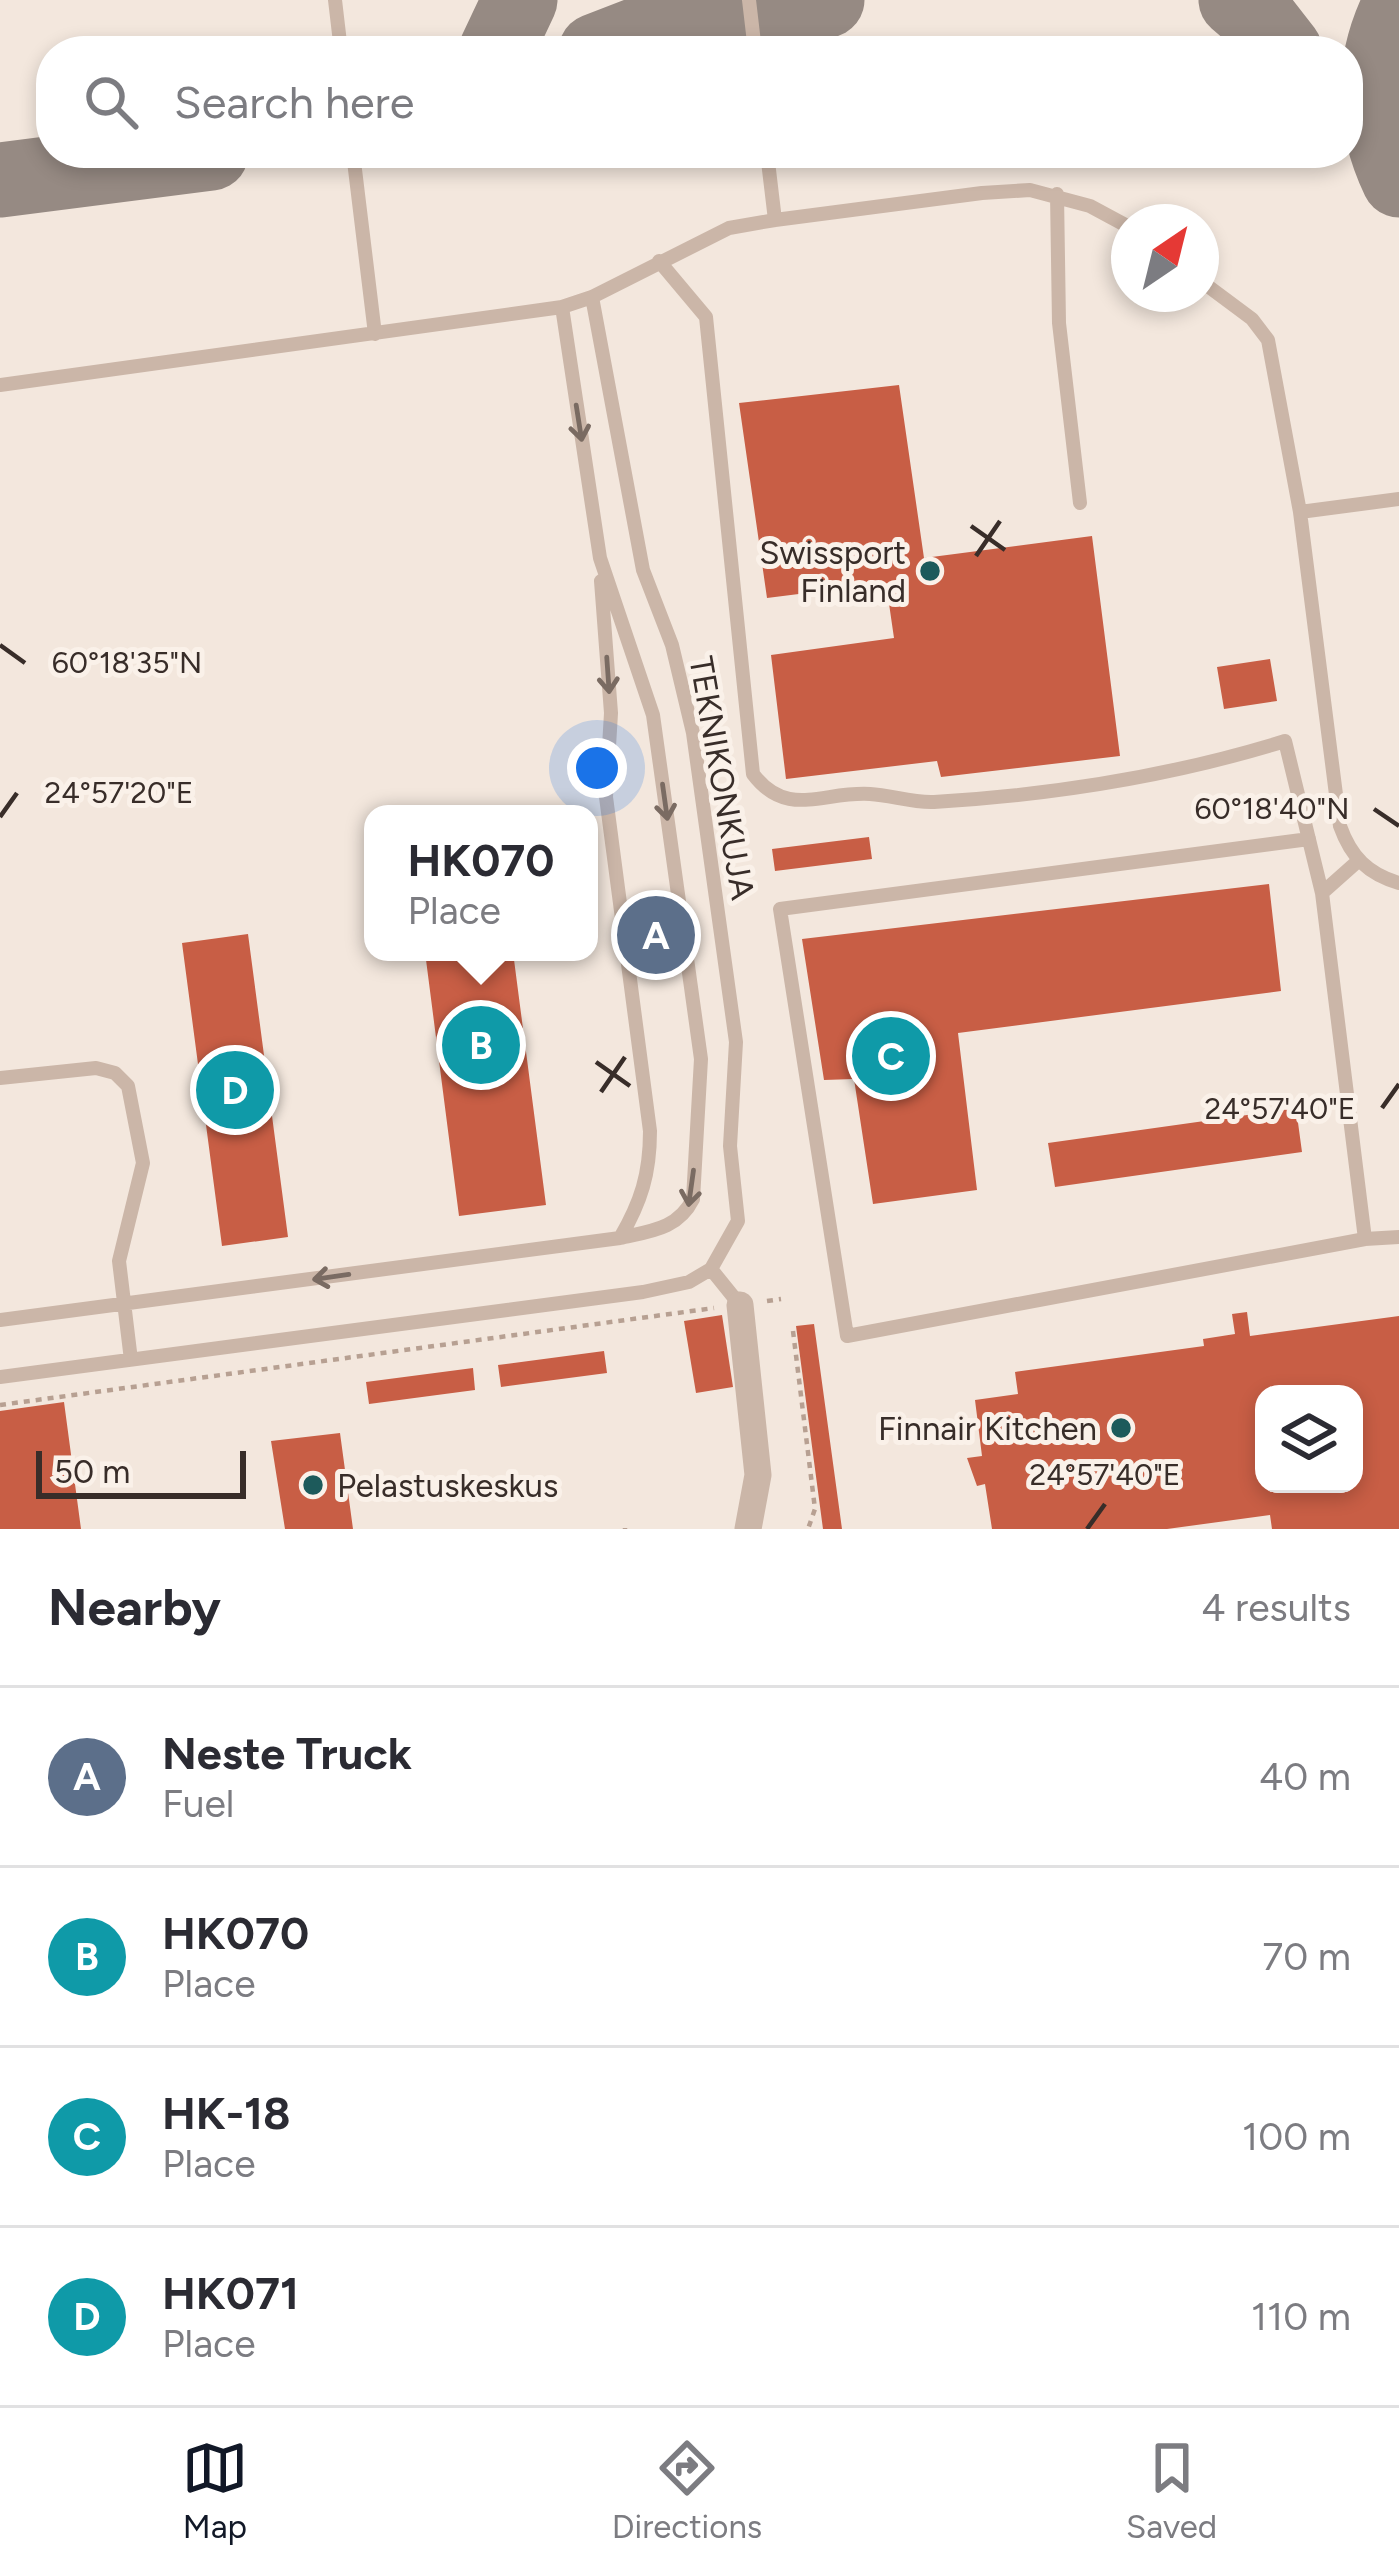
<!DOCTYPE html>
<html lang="en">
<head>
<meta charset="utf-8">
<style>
	body { margin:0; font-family:Figtree,sans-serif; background:#f7f7f7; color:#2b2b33 }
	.controls { position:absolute; right:36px; bottom:36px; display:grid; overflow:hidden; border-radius:24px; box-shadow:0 6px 18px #0003 }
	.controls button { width:108px; height:108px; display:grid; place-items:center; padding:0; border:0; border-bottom:3px solid #e1e1e2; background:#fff; color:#2b2b33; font:60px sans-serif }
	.compass { position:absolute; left:1111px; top:204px; width:108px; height:108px; border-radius:50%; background:#fff; box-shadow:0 6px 18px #0003; rotate:35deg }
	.scale { position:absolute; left:36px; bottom:30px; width:210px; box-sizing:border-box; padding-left:12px; border:6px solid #382d29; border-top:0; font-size:33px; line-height:42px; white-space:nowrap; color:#382d29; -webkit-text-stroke:9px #faf1e9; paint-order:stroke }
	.you { position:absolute; left:597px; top:768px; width:42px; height:42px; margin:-30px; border:9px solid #fff; border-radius:50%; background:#1a73e8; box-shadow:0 0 0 18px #1a73e833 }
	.badge { display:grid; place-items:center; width:78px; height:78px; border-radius:50%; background:#111827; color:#fff; font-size:39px; font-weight:700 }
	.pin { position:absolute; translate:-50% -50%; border:6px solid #fff; box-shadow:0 3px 12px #0006 }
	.popup { position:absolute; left:364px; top:805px; width:234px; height:156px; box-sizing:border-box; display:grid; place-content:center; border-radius:24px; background:#fff; filter:drop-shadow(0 3px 9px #0005); font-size:39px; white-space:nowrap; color:#7c7c81 }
	.popup b { font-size:45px; color:#2b2b33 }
	.popup::after { content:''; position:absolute; left:50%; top:100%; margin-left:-24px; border:24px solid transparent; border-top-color:#fff }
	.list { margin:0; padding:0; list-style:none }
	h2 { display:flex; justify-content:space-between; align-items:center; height:156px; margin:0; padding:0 48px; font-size:51px }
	h2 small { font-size:39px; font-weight:400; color:#7c7c81 }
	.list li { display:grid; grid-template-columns:78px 1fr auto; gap:36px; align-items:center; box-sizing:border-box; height:180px; padding:0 48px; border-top:3px solid #e1e1e2 }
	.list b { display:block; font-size:45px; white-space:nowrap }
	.list p { margin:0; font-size:39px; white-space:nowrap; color:#7c7c81 }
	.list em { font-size:39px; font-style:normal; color:#7c7c81 }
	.icon { flex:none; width:66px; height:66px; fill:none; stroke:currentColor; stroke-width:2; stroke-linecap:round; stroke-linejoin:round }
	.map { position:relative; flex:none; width:1399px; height:1529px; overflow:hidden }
	.search { position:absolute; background:#fff; box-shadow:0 6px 18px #0003; left:36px; right:36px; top:36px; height:132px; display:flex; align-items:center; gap:30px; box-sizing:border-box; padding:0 42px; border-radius:48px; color:#7c7c81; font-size:45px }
	.sheet { height:876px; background:#fff }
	nav { display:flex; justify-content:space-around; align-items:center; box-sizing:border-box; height:168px; border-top:3px solid #e1e1e2; background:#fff; font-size:33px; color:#7c7c81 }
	nav a { display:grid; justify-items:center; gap:6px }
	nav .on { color:#111827 }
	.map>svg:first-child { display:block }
</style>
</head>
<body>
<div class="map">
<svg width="1399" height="1529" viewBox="0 0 1399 1529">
	<rect width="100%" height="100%" fill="#f3e7dd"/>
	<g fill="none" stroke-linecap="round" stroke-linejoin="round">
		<path stroke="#968a83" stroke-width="75" d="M1236 0 1264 24 1285 51
			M1399 6C1370 65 1371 121 1399 180
			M496 51 520 0
			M596 51 658 27 704 15 827 0
			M0 180 211 153"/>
	</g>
	<path fill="#c85e45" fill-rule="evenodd" d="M899 385 924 558 1092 536 1120 756 941 777 937 761 786 779 771 655 894 638 886 583 767 598 739 403Z
		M1270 659 1277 701 1224 709 1217 667Z
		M869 837 872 859 775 871 772 849Z
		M1269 884 1281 991 958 1033 977 1190 873 1204 854 1079 824 1080 802 939Z
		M248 934 288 1237 222 1246 182 943Z
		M425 952H513L546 1205 459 1216Z
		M1296 1108 1302 1152 1055 1187 1048 1143Z
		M1247 1312 1250 1336 1399 1316V1529H1272L1270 1515 1167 1529H992L985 1484 977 1486 967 1458 982 1456 975 1400 1018 1394 1015 1372 1204 1346 1203 1339 1235 1334 1232 1314ZM1264 1394H1354V1484H1264Z
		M722 1315 733 1387 696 1393 684 1321Z
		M814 1324 842 1529H823L796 1326Z
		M604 1351 607 1373 501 1387 498 1365Z
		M473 1368 475 1390 369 1404 366 1382Z
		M64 1402 81 1529H0V1411Z
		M340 1433 353 1529H285L271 1441Z"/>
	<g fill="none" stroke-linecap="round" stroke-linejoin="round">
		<path stroke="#b7a092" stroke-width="4.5" stroke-dasharray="6 6" stroke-linecap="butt" d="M767 1301 781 1299
			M793 1331 815 1509 808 1529
			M0 1405 714 1308
			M625 1528V1529"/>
		<path stroke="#cbb6a8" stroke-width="14" d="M335 0 341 51
			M749 0 755 51
			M353 153 375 334
			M767 153 775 220
			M1057 194 1059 323 1080 503
			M659 261 706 317 753 774C787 819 823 791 870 794 891 795 912 803 934 802 1051 795 1172 776 1285 741L1322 893 1365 1239 847 1336 780 909 1309 839
			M1201 281 1252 319 1268 340 1300 512 1340 826C1351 857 1368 874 1399 883
			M0 385 562 307 592 297 729 228 775 220 982 193 1030 190 1090 206 1129 227
			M1300 512 1399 499
			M601 581 611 713 606 797 650 1131C650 1174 641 1202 620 1238
			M1322 893 1358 861
			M0 1078 96 1068 115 1073 128 1086 143 1163 119 1261 131 1360
			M1365 1239 1399 1237
			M711 1269 740 1305
			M0 1320 620 1238C651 1231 678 1229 693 1199L701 1059 653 715 600 558 562 307
			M0 1377 643 1292 689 1282 711 1269 738 1221 730 1146 736 1042 693 733 672 645 643 570 592 297"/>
		<path stroke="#cbb6a8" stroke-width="27" d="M740 1305 758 1475 748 1529"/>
	</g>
	<defs><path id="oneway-shaft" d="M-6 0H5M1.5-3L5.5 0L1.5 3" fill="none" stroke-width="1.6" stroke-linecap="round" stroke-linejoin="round" transform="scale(3)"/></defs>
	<g stroke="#7a6b62">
		<use href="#oneway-shaft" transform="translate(579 423) rotate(81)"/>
		<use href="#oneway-shaft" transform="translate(608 675) rotate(86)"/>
		<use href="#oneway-shaft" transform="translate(665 802) rotate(82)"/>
		<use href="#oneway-shaft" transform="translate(691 1188) rotate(98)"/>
		<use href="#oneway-shaft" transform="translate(331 1277) rotate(172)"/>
	</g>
	<path fill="none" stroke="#382d29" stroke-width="4.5" d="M971 526 1005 550M976 556 1000 521M0 645 25 663M1374 809 1399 826M0 817 17 793M596 1062 630 1086M601 1092 625 1057M1382 1108 1399 1084M1087 1529 1105 1504"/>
	<g fill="#1d5a5b" stroke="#faf1e9" stroke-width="4.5">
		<circle cx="930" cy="571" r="12"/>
		<circle cx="1121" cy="1428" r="12"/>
		<circle cx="313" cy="1485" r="12"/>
	</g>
	<g text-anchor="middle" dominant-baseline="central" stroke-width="10" stroke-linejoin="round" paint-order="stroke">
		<g font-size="33" fill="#382d29" stroke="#faf1e9" text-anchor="end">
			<text x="906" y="552">Swissport<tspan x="906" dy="38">Finland</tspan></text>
			<text x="1097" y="1428">Finnair Kitchen</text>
			<text x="337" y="1485" text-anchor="start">Pelastuskeskus</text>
		</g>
		<g font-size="33" fill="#382d29" stroke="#faf1e9">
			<text transform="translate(722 778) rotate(80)">TEKNIKONKUJA</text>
		</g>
	</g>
	<g font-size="30" text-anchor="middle" fill="#382d29" stroke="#faf1e9" stroke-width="10" stroke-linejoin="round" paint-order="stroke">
		<text x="127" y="673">60°18'35"N</text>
		<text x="119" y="803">24°57'20"E</text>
		<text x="1272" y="819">60°18'40"N</text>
		<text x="1280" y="1119">24°57'40"E</text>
		<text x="1105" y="1485">24°57'40"E</text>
	</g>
</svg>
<div class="controls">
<button><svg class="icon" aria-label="layers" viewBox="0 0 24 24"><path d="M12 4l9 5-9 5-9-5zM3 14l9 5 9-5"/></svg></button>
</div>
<svg class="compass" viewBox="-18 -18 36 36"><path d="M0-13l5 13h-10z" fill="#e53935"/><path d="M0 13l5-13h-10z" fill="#7c7c81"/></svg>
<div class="scale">50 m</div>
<div class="you"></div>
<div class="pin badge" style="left:656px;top:935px;background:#5c6f8a">A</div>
<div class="pin badge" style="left:481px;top:1045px;background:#0f9aa8">B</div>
<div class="popup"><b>HK070</b>Place</div>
<div class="pin badge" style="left:891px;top:1056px;background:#0f9aa8">C</div>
<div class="pin badge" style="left:235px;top:1090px;background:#0f9aa8">D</div>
<div class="search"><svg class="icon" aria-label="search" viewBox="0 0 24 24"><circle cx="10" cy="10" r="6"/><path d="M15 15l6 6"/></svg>Search here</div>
</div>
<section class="sheet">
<h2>Nearby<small>4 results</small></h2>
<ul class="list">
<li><span class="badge" style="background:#5c6f8a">A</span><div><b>Neste Truck</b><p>Fuel</p></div><em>40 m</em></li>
<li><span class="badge" style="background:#0f9aa8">B</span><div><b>HK070</b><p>Place</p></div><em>70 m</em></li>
<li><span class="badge" style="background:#0f9aa8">C</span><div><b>HK-18</b><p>Place</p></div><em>100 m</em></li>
<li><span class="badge" style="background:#0f9aa8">D</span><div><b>HK071</b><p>Place</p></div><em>110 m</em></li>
</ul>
</section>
<nav>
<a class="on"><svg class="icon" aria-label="map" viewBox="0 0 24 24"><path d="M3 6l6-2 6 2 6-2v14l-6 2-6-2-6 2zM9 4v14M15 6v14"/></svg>Map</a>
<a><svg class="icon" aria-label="directions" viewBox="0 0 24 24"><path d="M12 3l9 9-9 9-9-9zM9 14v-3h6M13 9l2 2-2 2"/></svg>Directions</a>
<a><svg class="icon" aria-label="saved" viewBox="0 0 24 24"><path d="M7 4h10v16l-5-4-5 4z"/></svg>Saved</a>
</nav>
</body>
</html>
